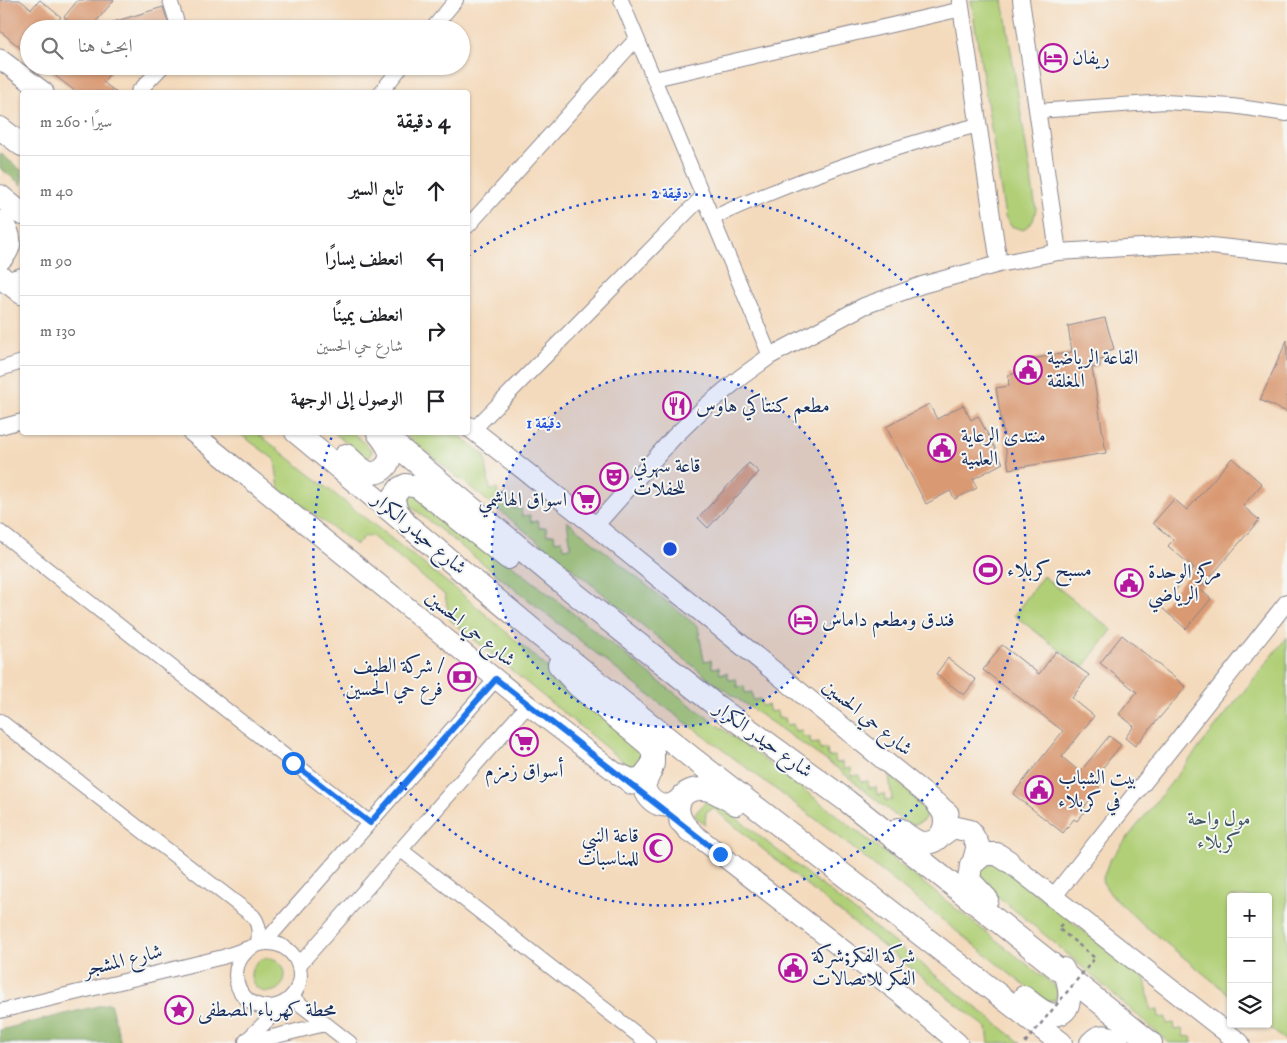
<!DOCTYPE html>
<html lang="ar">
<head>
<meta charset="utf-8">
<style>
	body { margin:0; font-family:"IM FELL DW Pica",Amiri,serif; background:#f2f2f2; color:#202124; direction:rtl }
	.controls { position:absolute; right:15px; bottom:15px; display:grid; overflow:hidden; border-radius:5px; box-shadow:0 1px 4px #0004 }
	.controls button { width:45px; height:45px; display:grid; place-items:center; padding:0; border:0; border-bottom:1px solid #e0e0e0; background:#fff; color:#202124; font:25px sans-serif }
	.stop { position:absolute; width:15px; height:15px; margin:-11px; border:4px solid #1a73e8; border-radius:50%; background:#fff }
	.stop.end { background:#1a73e8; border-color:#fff; box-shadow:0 1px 5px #0008 }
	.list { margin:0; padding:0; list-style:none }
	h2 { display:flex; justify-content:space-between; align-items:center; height:65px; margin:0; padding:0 20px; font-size:21px }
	h2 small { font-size:16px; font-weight:400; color:#757577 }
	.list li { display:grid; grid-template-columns:32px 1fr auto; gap:15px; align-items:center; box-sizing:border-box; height:70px; padding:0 20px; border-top:1px solid #e0e0e0 }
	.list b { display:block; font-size:19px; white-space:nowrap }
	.list p { margin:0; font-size:16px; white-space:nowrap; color:#757577 }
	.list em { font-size:16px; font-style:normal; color:#757577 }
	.icon { flex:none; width:28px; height:28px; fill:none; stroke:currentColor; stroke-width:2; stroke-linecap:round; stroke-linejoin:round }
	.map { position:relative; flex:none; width:1287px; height:1043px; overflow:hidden; direction:ltr }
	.search { position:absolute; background:#fff; box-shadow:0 1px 4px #0004; left:20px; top:20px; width:450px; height:55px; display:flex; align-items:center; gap:12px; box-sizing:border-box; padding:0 18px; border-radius:28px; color:#757577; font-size:19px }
	.panel { position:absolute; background:#fff; box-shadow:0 1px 4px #0004; left:20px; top:90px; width:450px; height:345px; border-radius:5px; direction:rtl }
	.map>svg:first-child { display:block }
</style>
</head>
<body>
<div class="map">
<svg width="1287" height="1043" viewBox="0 0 1287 1043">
	<rect width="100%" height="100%" fill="#f6f6f2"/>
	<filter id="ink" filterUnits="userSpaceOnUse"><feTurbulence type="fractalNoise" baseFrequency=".02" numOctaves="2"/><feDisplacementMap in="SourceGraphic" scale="10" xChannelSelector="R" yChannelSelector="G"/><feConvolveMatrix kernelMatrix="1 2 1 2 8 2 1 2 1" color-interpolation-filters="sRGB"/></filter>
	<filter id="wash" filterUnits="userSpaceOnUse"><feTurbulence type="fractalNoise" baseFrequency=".0096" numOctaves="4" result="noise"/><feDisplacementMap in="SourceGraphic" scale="20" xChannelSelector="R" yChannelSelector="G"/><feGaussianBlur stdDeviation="1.12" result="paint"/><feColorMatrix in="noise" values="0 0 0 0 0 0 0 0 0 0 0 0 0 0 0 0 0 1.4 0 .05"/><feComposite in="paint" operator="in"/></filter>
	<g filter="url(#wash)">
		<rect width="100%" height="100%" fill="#f4dabc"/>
		<path fill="#b0cf76" stroke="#667f6a" d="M971 0H1003L1036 209 1033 221 1023 230 1011 226 1005 217Z
			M239 433H257L463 595 634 742 641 752 639 762 633 766 626 764 450 620 445 595 372 536H365L356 545 279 489 275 460Z
			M334 433H353L372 450 371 456 366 458Z
			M403 433H456L485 456 490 490 497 489 498 496 505 495 506 503 513 502 514 509 521 508 522 516 530 515 531 522 538 521 539 528 546 527 547 535 554 534 555 541 562 540 564 548 571 547 567 521 698 627 704 661 711 660 712 668 719 667 720 674 727 673 729 680 736 679 737 687 744 686 745 693 752 692 753 700 760 699 762 706 768 705 770 712 777 711 778 718H785L787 725 793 724 795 731 802 730 803 737H810L811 744 818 743 820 750 827 749 828 757 835 756 836 763 843 762 844 769 851 768 852 776 859 775 861 782 868 781 869 788 876 787 877 795 884 794 886 801 892 800 889 774 925 807 927 813 923 821 914 825 902 821 837 768 712 681Z
			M411 492 508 562 657 680 798 785 1056 987 1058 992 1055 1000 1045 1002 829 829 645 692 414 509 406 499Z
			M1043 576 1112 630 1083 668 1014 615Z
			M1287 637V1042L1265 1024H1268V897H1231V996L1139 921 1111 895 1102 881 1109 861Z
			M710 797 1021 1043H989L987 1028 832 906 713 808 706 812 705 825 694 815Z
			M995 862 1145 979 1151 1011 1158 1010 1159 1018 1166 1017 1167 1024 1174 1023 1175 1030 1182 1029 1184 1037 1191 1036 1192 1043H1169L1057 945 984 885 979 875 983 867Z
			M251 975a17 17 0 1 1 34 0a17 17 0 1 1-34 0Z"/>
		<path fill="#8cb267" stroke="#547062" d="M0 153 22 171V185L0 168Z
			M110 1003 121 1043H0V1030Z"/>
		<g id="blocks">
			<path fill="#d99972" d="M0 0H20L31 9 40 0 61 17 51 29H29V55L0 31Z
				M78 0H114L90 29H78L64 17Z
				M163 7 170 29H100V26Z
				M43 66H116L103 82 116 92H76Z
				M1105 318 1114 349 1107 351 1109 359 1099 360 1100 366 1092 368 1106 453 1009 469 996 388 1009 386 1008 375 1033 370 1031 359 1072 352 1068 326Z
				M1287 340V412L1260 400Z
				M929 404 937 419 963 405 971 420 978 416 1003 463 973 479 977 488 955 499 950 491 926 504 886 427Z
				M1232 458 1262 484 1243 506 1259 520 1200 589 1211 599 1186 629 1161 607 1194 568 1168 546 1173 540 1153 523 1174 499 1187 510Z
				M749 463 759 472 708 528 698 518Z
				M1122 635 1186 687 1135 746 1125 738 1134 726 1119 714 1137 692 1100 663Z
				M1002 645 1039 674 1056 651 1089 675 1072 698 1094 716 1062 757 1080 772 1109 736 1121 745 1092 781 1100 788 1083 808 1086 810 1077 821 1074 819 1063 833 1013 794 1063 731 983 670Z
				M948 658 976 680 964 695 936 674Z"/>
		</g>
	</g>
	<g filter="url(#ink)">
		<use href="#blocks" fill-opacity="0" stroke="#88848d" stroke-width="1"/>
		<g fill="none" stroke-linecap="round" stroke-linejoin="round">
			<defs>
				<path id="minor" d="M170 0 179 29
					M621 0 770 356
					M432 29 456 0
					M654 79 962 9
					M138 92 163 66
					M381 92 402 66
					M1037 111 1165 102 1232 106 1287 114
					M712 218C801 177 884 150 978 125
					M468 226 637 38
					M0 369 22 362
					M0 427 22 421
					M473 430 703 196
					M0 532 370 823
					M0 721 253 916C260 925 259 933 258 944
					M401 850 648 1043
					M264 943 496 679
					M236 975a32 32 0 1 1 64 0a32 32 0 1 1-64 0Z
					M299 965 528 705
					M291 997 350 1043
					M0 1011 223 957 254 946
					M246 1041 286 1002
					M248 1043 325 1024"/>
				<path id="tertiary" d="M960 0 999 264
					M1021 0 1058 252
					M595 526 673 438 706 406 741 377 770 356 864 306 922 285 999 264 1058 252 1192 244 1287 254
					M1054 896 1287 602"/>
				<path id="secondary" d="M0 59 44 92
					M0 278 22 295
					M468 426 595 526 949 813
					M192 432 528 705 632 785
					M679 822 900 994 958 1043
					M997 853 1240 1043"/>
				<path id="trunk" d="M0 128 22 145
					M0 196 22 214
					M0 222C12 234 13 248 0 259
					M0 276 8 283 22 279
					M296 432 539 635 691 757 1061 1043
					M380 432 578 596 718 707 847 801 1151 1043
					M346 455C352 460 358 467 365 471 378 478 394 464 389 450 387 444 382 438 378 433
					M403 519 397 511 393 498 400 488 406 485 418 487 508 558
					M559 665 577 685 649 745 653 752V764L642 778 631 780 620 775
					M651 770 644 785C647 804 668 813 681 798
					M899 829C906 834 914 842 923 843 945 844 951 818 938 805
					M690 831C671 815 675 787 704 789 715 790 726 799 736 804
					M939 837 953 827 970 831 978 845 974 860
					M987 899 969 880 971 865 984 854H997L1008 861
					M1024 997C1032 1003 1041 1012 1050 1014 1077 1019 1070 981 1063 969
					M1091 1043C1100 1033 1108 1035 1118 1043"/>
			</defs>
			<use href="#minor" stroke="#88848d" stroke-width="16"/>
			<use href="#tertiary" stroke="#88848d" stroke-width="18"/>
			<use href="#secondary" stroke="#88848d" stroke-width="21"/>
			<use href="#trunk" stroke="#88848d" stroke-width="24"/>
			<path stroke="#88848d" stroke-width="2.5" stroke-dasharray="4 4" stroke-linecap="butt" d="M1062 924 1058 928 1095 958"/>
			<use href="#minor" stroke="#fff" stroke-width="14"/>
			<use href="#tertiary" stroke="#fff" stroke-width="16"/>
			<use href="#secondary" stroke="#fff" stroke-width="19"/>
			<use href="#trunk" stroke="#fff" stroke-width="22"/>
			<path stroke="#88848d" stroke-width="2.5" stroke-dasharray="4 4" stroke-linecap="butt" d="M1025 1043 1095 958"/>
		</g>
	</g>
	<g fill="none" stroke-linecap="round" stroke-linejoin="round" filter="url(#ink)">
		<path stroke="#1a73e8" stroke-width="6" d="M293 763 370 823 496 679 720 854"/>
	</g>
	<circle cx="670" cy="549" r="178" fill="#1d4ed8" fill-opacity=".12"/>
	<g fill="none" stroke="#1d4ed8" stroke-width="2.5" stroke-dasharray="2.5 5">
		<circle cx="670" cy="549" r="178"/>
		<path d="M468 256A356 356 0 1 1 333 433"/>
	</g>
	<defs>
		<symbol id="hotel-ring" viewBox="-11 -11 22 22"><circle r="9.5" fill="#f6f6f2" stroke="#b5179e" stroke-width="1.5"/><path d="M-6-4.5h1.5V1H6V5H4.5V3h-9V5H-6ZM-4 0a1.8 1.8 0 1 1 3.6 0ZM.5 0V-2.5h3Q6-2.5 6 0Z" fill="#b5179e"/></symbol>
		<symbol id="civic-ring" viewBox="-11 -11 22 22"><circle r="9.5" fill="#f6f6f2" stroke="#b5179e" stroke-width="1.5"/><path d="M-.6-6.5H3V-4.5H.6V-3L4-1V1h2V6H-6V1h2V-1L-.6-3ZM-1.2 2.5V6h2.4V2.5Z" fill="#b5179e"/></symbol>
		<symbol id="restaurant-ring" viewBox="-11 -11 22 22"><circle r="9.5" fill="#f6f6f2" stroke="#b5179e" stroke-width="1.5"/><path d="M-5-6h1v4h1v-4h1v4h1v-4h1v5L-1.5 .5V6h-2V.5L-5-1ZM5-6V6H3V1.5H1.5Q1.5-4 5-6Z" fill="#b5179e"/></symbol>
		<symbol id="theatre-ring" viewBox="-11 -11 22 22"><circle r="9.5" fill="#f6f6f2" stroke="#b5179e" stroke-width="1.5"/><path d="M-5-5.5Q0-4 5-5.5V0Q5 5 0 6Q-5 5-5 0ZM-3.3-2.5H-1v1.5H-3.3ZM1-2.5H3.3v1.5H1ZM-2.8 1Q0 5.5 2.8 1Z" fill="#b5179e"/></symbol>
		<symbol id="supermarket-ring" viewBox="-11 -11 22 22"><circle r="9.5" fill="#f6f6f2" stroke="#b5179e" stroke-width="1.5"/><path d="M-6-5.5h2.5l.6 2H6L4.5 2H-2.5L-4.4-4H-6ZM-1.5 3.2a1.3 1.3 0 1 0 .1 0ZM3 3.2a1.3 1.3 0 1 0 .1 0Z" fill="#b5179e"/></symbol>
		<symbol id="stadium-ring" viewBox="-11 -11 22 22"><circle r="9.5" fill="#f6f6f2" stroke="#b5179e" stroke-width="1.5"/><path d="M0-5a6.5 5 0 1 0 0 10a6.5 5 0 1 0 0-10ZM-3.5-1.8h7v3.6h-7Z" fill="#b5179e"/></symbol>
		<symbol id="bank-ring" viewBox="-11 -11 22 22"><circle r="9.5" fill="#f6f6f2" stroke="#b5179e" stroke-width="1.5"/><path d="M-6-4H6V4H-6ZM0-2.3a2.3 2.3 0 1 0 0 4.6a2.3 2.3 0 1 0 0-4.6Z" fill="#b5179e"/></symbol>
		<symbol id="mosque-ring" viewBox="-11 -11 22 22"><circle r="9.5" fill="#f6f6f2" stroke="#b5179e" stroke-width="1.5"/><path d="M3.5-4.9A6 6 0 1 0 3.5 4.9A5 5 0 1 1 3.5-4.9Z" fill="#b5179e"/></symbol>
		<symbol id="sight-ring" viewBox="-11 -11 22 22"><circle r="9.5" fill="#f6f6f2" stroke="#b5179e" stroke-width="1.5"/><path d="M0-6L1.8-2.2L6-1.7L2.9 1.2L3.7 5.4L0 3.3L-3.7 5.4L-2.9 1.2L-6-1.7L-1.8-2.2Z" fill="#b5179e"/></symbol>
	</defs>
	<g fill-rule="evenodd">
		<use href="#hotel-ring" x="1037" y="42" width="32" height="32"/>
		<use href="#civic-ring" x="1012" y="354" width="32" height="32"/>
		<use href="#restaurant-ring" x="661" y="390" width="32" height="32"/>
		<use href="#civic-ring" x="926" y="432" width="32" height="32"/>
		<use href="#theatre-ring" x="598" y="461" width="32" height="32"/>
		<use href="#supermarket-ring" x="570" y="484" width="32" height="32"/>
		<use href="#stadium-ring" x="972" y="554" width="32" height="32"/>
		<use href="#civic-ring" x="1113" y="567" width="32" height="32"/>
		<use href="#hotel-ring" x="787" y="604" width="32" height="32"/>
		<use href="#bank-ring" x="446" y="661" width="32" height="32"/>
		<use href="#supermarket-ring" x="508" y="726" width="32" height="32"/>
		<use href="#civic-ring" x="1023" y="774" width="32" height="32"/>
		<use href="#mosque-ring" x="642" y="832" width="32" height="32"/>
		<use href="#civic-ring" x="777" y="952" width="32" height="32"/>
		<use href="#sight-ring" x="163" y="994" width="32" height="32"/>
	</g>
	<g text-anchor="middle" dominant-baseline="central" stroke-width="4" stroke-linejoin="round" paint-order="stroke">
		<g font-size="20" fill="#1b2f5e" stroke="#f6f6f2" text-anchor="start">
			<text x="1072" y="58">ريفان</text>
			<text x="1047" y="358">القاعة الرياضية<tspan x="1047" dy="23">المغلقة</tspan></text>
			<text x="696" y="406">مطعم كنتاكي هاوس</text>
			<text x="961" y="436">منتدى الرعاية<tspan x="961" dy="23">العلمية</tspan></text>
			<text x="633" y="466">قاعة سهرتي<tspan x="633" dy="23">للحفلات</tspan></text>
			<text x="567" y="500" text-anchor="end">اسواق الهاشمي</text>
			<text x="1007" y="570">مسبح كربلاء</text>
			<text x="1148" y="572">مركز الوحدة<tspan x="1148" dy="23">الرياضي</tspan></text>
			<text x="822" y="620">فندق ومطعم داماس</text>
			<text x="443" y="666" text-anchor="end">شركة الطيف /<tspan x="443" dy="23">فرع حي الحسين</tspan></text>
			<text x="524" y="771" text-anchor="middle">أسواق زمزم</text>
			<text x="1058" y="778">بيت الشباب<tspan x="1058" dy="23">في كربلاء</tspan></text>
			<text x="639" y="836" text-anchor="end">قاعة النبي<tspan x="639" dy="23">للمناسبات</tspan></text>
			<text x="812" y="956">شركة الفكر;شركة<tspan x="812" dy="23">الفكر للاتصالات</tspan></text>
			<text x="198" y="1010">محطة كهرباء المصطفى</text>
		</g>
		<g font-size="20" fill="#1b2f5e" stroke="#f6f6f2">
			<text transform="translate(419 534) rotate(40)">شارع حيدر الكرار</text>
			<text transform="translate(470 629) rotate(39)">شارع حي الحسين</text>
			<text transform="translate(867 718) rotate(39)">شارع حي الحسين</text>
			<text transform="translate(763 740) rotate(36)">شارع حيدر الكرار</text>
			<text transform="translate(123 961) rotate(-14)">شارع المشجر</text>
		</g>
		<g font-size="20" fill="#405764" stroke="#f6f6f2">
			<text x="1219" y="819">مول واحة<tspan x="1219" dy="23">كربلاء</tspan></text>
		</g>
	</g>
	<circle cx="670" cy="549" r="8" fill="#1d4ed8" stroke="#f6f6f2" stroke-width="2.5"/>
	<g font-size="15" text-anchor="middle" font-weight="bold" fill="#1d4ed8" stroke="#f6f6f2" stroke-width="4" stroke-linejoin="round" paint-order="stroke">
		<text x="670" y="198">2 دقيقة</text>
		<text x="544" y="428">1 دقيقة</text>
	</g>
</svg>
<div class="controls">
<button>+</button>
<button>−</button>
<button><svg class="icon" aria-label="layers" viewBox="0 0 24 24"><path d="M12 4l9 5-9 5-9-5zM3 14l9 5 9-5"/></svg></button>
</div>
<div class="stop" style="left:293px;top:763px"></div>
<div class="stop end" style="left:720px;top:854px"></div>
<div class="search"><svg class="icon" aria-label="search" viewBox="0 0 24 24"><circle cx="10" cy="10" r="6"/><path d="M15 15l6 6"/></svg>ابحث هنا</div>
<section class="panel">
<h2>4 دقيقة<small>سيرًا · 260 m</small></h2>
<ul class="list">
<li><svg class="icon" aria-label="ahead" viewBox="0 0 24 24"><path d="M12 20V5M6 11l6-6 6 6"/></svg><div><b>تابع السير</b></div><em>40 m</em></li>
<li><svg class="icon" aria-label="left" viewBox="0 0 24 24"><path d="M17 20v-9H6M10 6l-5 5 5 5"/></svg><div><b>انعطف يسارًا</b></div><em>90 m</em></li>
<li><svg class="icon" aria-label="right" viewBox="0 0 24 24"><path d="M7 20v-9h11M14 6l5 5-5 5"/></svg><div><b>انعطف يمينًا</b><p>شارع حي الحسين</p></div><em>130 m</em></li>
<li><svg class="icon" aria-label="arrive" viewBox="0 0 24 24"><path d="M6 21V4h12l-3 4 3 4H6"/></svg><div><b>الوصول إلى الوجهة</b></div></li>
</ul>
</section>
</div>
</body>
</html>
